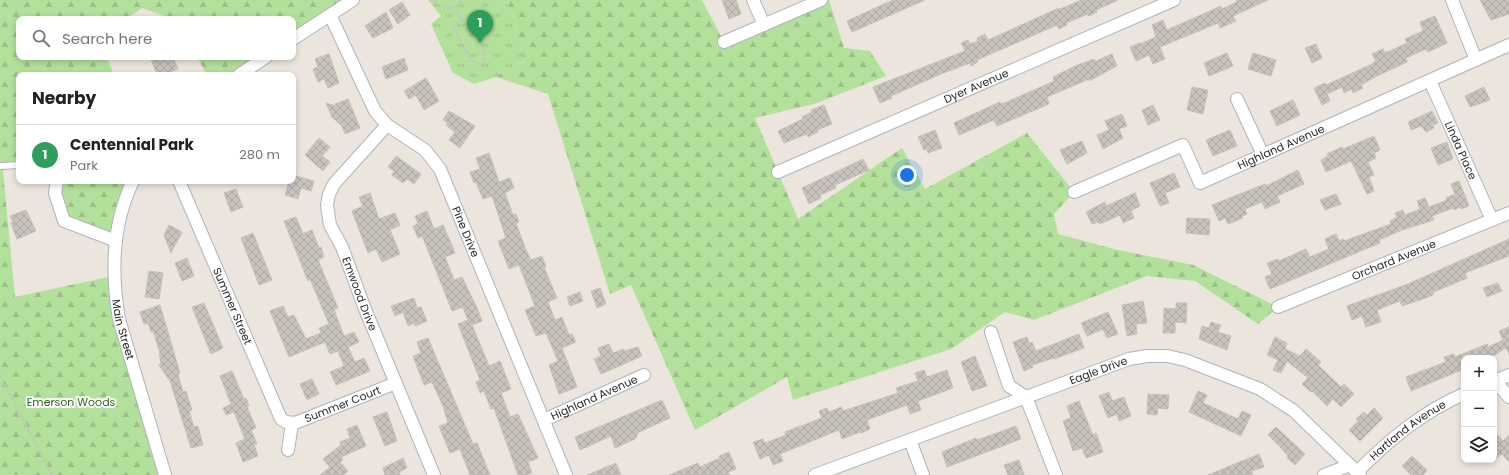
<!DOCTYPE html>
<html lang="en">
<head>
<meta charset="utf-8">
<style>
	body { margin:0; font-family:Poppins,sans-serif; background:#f2f2f2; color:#222 }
	.controls { position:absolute; right:12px; bottom:12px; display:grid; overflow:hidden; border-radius:8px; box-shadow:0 2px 6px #0003 }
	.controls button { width:36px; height:36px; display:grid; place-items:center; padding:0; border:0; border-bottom:1px solid #e0e0e0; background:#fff; color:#222; font:20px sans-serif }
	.you { position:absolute; left:907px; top:175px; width:14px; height:14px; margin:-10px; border:3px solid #fff; border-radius:50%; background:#1a73e8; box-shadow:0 0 0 6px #1a73e833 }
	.badge { display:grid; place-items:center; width:26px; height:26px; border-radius:50%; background:#2563eb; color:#fff; font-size:13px; font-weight:700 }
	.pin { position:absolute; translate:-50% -33px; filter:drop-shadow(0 1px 2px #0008) }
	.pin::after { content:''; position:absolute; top:21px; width:14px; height:12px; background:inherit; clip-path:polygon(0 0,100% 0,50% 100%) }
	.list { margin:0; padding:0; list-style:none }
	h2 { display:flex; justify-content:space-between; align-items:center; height:52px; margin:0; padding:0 16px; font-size:17px }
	h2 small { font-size:13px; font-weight:400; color:#767676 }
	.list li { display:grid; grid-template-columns:26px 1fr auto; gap:12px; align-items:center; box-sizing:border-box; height:60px; padding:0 16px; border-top:1px solid #e0e0e0 }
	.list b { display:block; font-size:15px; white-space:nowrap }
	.list p { margin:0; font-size:13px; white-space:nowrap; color:#767676 }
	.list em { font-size:13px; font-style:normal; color:#767676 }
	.icon { flex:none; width:22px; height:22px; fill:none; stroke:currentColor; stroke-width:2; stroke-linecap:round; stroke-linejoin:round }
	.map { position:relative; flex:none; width:1509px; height:475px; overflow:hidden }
	.search { position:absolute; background:#fff; box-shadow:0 2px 6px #0003; left:16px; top:16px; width:280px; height:44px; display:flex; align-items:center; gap:10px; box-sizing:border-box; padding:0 14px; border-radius:8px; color:#767676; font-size:15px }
	.panel { position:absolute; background:#fff; box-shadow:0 2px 6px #0003; left:16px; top:72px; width:280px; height:112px; border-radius:8px }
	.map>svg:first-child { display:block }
</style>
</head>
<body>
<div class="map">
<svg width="1509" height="475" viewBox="0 0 1509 475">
	<defs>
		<pattern id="grass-tufts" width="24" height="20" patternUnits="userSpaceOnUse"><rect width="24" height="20" fill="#b3e09b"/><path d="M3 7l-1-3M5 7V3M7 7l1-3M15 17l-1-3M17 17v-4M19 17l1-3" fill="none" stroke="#9ac086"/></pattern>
		<pattern id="forest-firs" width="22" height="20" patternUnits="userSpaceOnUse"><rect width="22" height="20" fill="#b3e09b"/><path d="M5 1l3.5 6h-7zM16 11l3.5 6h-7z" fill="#9ac086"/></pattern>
		<pattern id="building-cross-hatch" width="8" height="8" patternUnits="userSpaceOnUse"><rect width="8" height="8" fill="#c7c2bc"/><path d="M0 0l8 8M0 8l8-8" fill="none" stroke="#aba7a2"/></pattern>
	</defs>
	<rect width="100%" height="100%" fill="#ece5dd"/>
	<path fill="url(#grass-tufts)" d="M428 0H506L515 18 524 61 496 77 474 84 453 73 431 24 441 16Z"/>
	<path fill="url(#forest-firs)" d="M0 0H353L293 39V19H172L142 8 126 19H19V57H107L114 75H19V163L3 171 15 297 113 276 166 475H0Z
		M506 0H702L724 42 821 0H829L844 48 870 51 886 76 814 104 755 118 798 219 902 148 925 189 1027 133 1074 192 1054 214 1058 234 1118 250 1193 265 1278 307 1258 324 1195 281 1147 276 1034 320 1005 312 951 349 793 400 787 377 695 430 631 285 610 294 548 94 496 77 524 61 515 18Z
		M197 57H266L239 75H207Z
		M57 181H133L116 241 64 221Z"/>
	<path fill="url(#building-cross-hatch)" stroke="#c7c1b6" d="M722 0H736L741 14 729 19Z
		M893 0H925L852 32 847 21Z
		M1082 0H1118L1096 10 1097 12 1089 16 1088 14 1066 23 1067 25 1059 29 1057 25 977 60 978 62 971 66 970 63 941 74 891 96 892 98 880 103 873 87 965 51 961 43 968 40 970 44 978 41 977 38 985 34 988 40 1059 8 1060 9Z
		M1236 0H1268L1233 16 1236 21 1220 28 1218 23 1160 47 1165 59 1153 64 1149 55 1136 61 1130 47 1139 43 1140 44 1156 37 1152 25 1163 20 1167 30 1221 6 1222 9 1237 2Z
		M1480 0H1509V14L1491 20Z
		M402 2 410 15 398 24 389 10Z
		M386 12 393 28 373 38 365 26Z
		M1435 16 1447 43 1428 52 1426 49 1406 58 1407 62 1375 77 1361 85 1363 88 1353 93 1352 89 1344 93 1342 87 1327 94 1330 101 1322 105 1314 88 1325 83 1326 85 1370 65 1376 61 1372 54 1383 49 1384 52H1388L1407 43 1405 39 1423 31 1420 22Z
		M1316 44 1322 58 1312 63 1305 48Z
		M1227 53 1233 66 1209 76 1204 63Z
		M1253 53 1276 60 1271 76 1248 69Z
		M329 54 339 83 328 88 324 79 318 82 313 69 318 67 315 59Z
		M1112 54 1117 66 1089 81V79L1047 97 1049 104 997 126 994 120 959 135 954 123 1000 102 1001 104 1007 102 1054 81 1053 77 1075 66 1094 59 1096 61Z
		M155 57H169L171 61 174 60 178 69 162 75H157L151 59Z
		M404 58 408 70 386 79 382 67Z
		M426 78 439 101 424 110 416 95 409 99 404 91Z
		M1192 87 1208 90 1203 114 1187 110Z
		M1484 87 1490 100 1470 107 1465 96Z
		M348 99 360 128 345 134 342 126 332 117 326 103 336 106 335 104Z
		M1293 100 1300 115 1277 126 1270 111Z
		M824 105 832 124 817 130 818 132 808 137 807 134 784 143 778 131 803 119 802 117 812 112 811 110Z
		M1153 105 1160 120 1148 125 1142 110Z
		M449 111 475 126 460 148 449 140 455 132 446 125 448 123 443 120Z
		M1432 111 1438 123 1433 125 1434 128 1426 132 1421 126 1411 130 1408 122Z
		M1122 114 1127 126 1119 129 1123 138 1103 149 1097 135 1109 130 1105 121Z
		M935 130 942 148 928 153 927 149 924 150 918 137Z
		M1230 130 1237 146 1213 156 1206 140Z
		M1374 136 1380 150 1374 153 1376 158 1368 162 1374 175 1369 177 1374 191 1367 194 1351 161 1326 172 1321 160 1328 156 1327 154 1342 147 1343 149Z
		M319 138 330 147 322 156 330 162 323 171 305 155Z
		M1082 141 1087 153 1067 164 1060 150Z
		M1447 142 1453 159 1438 165 1431 148Z
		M489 153 499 182 510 178 514 188 505 193 513 215 516 214 519 222 516 223 526 250 531 260 542 256 546 267H544L557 298 548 302 555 320 562 317 569 335 572 334 576 342 562 348 577 387 559 394 549 365 558 361 546 333 536 336 525 310 535 306 519 265 509 269 505 259 498 241 506 238 492 196 483 199 476 182 474 183 470 172 480 169 476 158Z
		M396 156 421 174 414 184 407 179 403 183 392 175 394 171 388 167Z
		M863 159 869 170 835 185 836 188 820 195 821 198 809 204 802 188Z
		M1298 170 1304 184 1277 196 1280 202 1265 209 1262 202 1245 209 1247 214 1242 216 1243 218 1228 224 1225 218 1219 221 1212 205 1265 184 1266 186Z
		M1174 173 1180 187 1165 193 1169 203 1160 206 1150 183Z
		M293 175 314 181 311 191 301 188 298 199 285 195 289 181H293Z
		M1459 181 1469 206 1461 209 1460 207 1454 210 1453 208 1432 216 1434 220 1402 230 1379 240 1380 243 1270 289 1265 277 1272 274 1267 263 1278 259 1279 261 1306 249 1310 257 1329 249 1325 239 1336 234 1339 241 1343 239 1344 241 1391 224 1390 221 1397 217 1395 213 1403 210 1405 215 1420 209 1417 201 1425 198 1429 207 1447 200 1446 198 1455 194 1451 184Z
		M236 189 243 207 231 212 224 193Z
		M370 193 379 219 395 213 400 225 390 230 400 254 382 262 376 249 368 253 352 211 363 206 359 197Z
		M1135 193 1140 206 1131 211 1134 218 1123 223 1120 215 1100 224 1098 222 1092 224 1086 212 1105 202 1106 206Z
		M1336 194 1341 204 1325 210 1320 200Z
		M26 210 36 231 17 239 11 223 13 222 10 216Z
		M427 211 434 229 443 225 451 243 455 253 445 257 454 280 462 277 477 308 482 321 472 325 482 349 489 366 500 361 511 389 501 393 510 417 518 414 538 458 528 462 532 473 527 475H518L494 408 491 409 484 391 480 393 476 382 480 380 458 324 468 320 463 307 452 311 425 243 422 236 418 238 413 226 418 224 415 216Z
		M296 217 303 234 312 230 319 248 321 247 324 257 318 260 338 308 334 310 344 336 354 332 359 342 348 347 355 362 364 358 370 371 336 385 330 372 344 366 338 351 330 354 325 342 289 357 270 311 283 306 288 317 294 315 306 339 321 333 319 328 329 324 310 279 308 281 284 221Z
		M1187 218 1210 219 1209 235 1186 233Z
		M169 225 182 232 171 253 164 235Z
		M253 233 272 280 259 285 241 238Z
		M1509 239V256L1465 273 1467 278 1436 291 1433 293V295L1423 299 1402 306 1400 301 1377 310 1381 322 1366 327 1362 316 1352 320 1347 306 1408 284Z
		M187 258 194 276 182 281 175 263Z
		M149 271 163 273 159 299 145 297Z
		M1498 283 1502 291 1487 297 1483 288Z
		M600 288 606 304 597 308 591 291Z
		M580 292 583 301 570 306 567 297Z
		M414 298 417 308 421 307 427 321 415 326 414 323 408 326 403 312 395 316 391 306Z
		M1143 301 1147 323 1136 324 1137 334 1127 336 1122 305Z
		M204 303 223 348 211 354 192 307Z
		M1176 303H1187L1186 323 1175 322V333H1163L1164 308 1176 309Z
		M160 305 180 373 178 374 183 392 186 391 192 410 189 411 194 427 198 426 203 445 191 448 170 381 159 365 161 362 159 353H160L153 331 151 332 148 323 144 324 140 312Z
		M1108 312 1118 334 1107 338 1103 329 1087 336 1081 323Z
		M1211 322 1221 325 1218 332 1231 336 1227 350 1199 339 1202 326 1209 328Z
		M1509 327V354L1506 348 1490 358H1464V369L1411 391 1406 377 1446 362 1444 357 1454 354 1455 357 1487 344 1488 347 1503 340 1499 331Z
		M1079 334 1084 348 1054 359V358L1032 365 1033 367 1024 371 1013 342 1027 337 1029 343 1032 342 1036 351Z
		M1275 337 1287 343 1285 349 1300 356 1306 349 1321 362 1318 365 1341 387 1344 384 1354 394 1341 407 1333 399 1327 406 1312 391 1311 392 1302 384 1308 378 1287 361 1281 373 1273 370 1278 360 1267 355Z
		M428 338 473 444 477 443 490 475H470L460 449 450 453 439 426 448 423 443 406 432 382 424 385 413 356 421 353 417 342Z
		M609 344 613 353 623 349 624 351 638 347 642 356 601 374 594 359 601 356 598 348Z
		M975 356 987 386 972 391 961 362Z
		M924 370 927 377 947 370 953 388 918 401 921 410 910 414 907 405 867 420 870 429 861 433 860 432 842 439 839 430 780 454 783 461 773 465 769 455 760 459 753 442 763 439 765 443 786 435 785 432 822 418 819 411 827 408 829 412 841 407 843 411 898 393 896 388 918 381 915 373Z
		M232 371 244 399 246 398 249 406 247 407 256 428 251 430 257 444 254 445 258 456 243 462 236 443 245 439 234 412 226 415 223 408 231 404 220 376Z
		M312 379 319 394 307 400 300 384Z
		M1198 391 1207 395 1203 403 1238 419 1242 411 1251 415 1241 436 1189 412Z
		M1109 392 1112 401 1124 397 1131 416 1119 421 1117 414 1108 418 1099 396Z
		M1148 394 1169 395 1168 409 1158 408 1157 415 1147 414Z
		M662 400 670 418 639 432 635 439 615 448 611 436 580 450 575 437Z
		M1079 401 1093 435 1096 433 1103 452 1086 458 1082 448 1073 451 1063 421 1071 418 1067 406Z
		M1374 408 1383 418 1360 441 1349 430 1358 421 1356 419 1364 412 1367 415Z
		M387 412 397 441 385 446 373 417Z
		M357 425 366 446 341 457 343 460 340 462 348 471 343 475H320L330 467 323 459 341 445 340 442 350 438 347 429Z
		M1016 426 1021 439 947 467 942 452 976 438 977 440Z
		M1276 427 1305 454 1295 465 1287 458 1288 456 1281 448 1268 435Z
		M1494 431 1503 441 1509 435V462L1502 454 1494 460Z
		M729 452 736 469 728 472 730 475H669L698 463 700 467 720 458 719 456Z
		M1259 454 1264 467 1252 471 1253 475H1208Z
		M1412 456 1427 470 1423 475H1411L1402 466Z
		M403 458 407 468 399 472 400 475H385L383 468Z
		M1019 460 1024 475H1008L1004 465Z
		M616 463 621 475H587Z"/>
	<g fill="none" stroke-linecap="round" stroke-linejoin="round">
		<defs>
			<path id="service" d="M0 166 19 165"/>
			<g id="minor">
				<path d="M753 0 764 25"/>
				<path d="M1452 0 1476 60"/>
				<path id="s1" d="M330 15 375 111 387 125 425 150 440 169 566 475"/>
				<path d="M293 39 353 0"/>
				<path d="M724 42 821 0"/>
				<path d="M239 75 266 57"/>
				<path id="s2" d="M1430 81 1492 220"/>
				<path d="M1237 99 1263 155"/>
				<path id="s3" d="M387 125 334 184 329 194 327 205 330 225 342 247 365 309 434 475"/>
				<path id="s4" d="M778 172 1174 0"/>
				<path d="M57 181 55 193 64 221 116 241"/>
				<path id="s5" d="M133 181C112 224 111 272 119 319L165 475"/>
				<path id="s6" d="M179 181 281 419 286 422 295 423 396 383"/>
				<path id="s7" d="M1074 192 1183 145 1200 183 1509 45"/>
				<path id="s8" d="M1278 307 1509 213"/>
				<path d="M991 332 1009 386 1026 397 1056 475"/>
				<path d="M1494 381 1509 375"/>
				<path d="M1495 381 1509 397"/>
				<path id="s9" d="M544 420 644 375"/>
				<path d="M910 440 923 475"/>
				<path d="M288 450 292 424"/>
				<path id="s10" d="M1357 472C1389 440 1422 412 1464 394"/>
				<path id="s11" d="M815 475 1129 359 1147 356H1167L1185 360 1260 389 1294 411 1360 475"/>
				<path d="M1324 475 1350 465"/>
			</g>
		</defs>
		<use href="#service" stroke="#b0b3bd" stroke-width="8"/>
		<use href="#minor" stroke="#b0b3bd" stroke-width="14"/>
		<path stroke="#c3c3c3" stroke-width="2" stroke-dasharray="3 2" stroke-linecap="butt" d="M434 0C441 10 456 11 462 0
			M456 7 461 21
			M466 19C478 22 480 45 485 56L484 61C480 65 475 65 471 60L454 29V25Z
			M0 375 52 475"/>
		<use href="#service" stroke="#fff" stroke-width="6"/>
		<use href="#minor" stroke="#fff" stroke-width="12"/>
	</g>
	<g text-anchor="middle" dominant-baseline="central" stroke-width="4" stroke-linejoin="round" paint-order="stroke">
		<g font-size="11" fill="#2a2a2a" stroke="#fff">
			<text stroke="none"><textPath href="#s4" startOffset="216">Dyer Avenue</textPath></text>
			<text stroke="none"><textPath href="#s7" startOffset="249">Highland Avenue</textPath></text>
			<text stroke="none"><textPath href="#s2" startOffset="76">Linda Place</textPath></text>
			<text stroke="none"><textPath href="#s1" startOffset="262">Pine Drive</textPath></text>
			<text stroke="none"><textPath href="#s8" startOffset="125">Orchard Avenue</textPath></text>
			<text stroke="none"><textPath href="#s3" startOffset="197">Emwood Drive</textPath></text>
			<text stroke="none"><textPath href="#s6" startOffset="136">Summer Street</textPath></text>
			<text stroke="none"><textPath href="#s5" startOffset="152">Main Street</textPath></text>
			<text stroke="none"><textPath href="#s11" startOffset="302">Eagle Drive</textPath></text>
			<text stroke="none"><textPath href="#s9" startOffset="55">Highland Avenue</textPath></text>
			<text stroke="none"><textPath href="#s6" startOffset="325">Summer Court</textPath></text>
			<text stroke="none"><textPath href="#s10" startOffset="66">Hartland Avenue</textPath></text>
		</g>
		<g font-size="11" fill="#2c651d" stroke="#fff">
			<text x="71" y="402">Emerson Woods</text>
		</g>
	</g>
</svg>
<div class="controls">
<button>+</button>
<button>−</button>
<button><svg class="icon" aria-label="layers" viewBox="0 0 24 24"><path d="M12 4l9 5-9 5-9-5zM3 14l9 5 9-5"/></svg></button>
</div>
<div class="you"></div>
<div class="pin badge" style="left:480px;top:43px;background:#2e9e5b">1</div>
<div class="search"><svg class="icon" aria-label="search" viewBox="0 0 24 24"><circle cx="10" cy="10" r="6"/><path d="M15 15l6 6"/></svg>Search here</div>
<section class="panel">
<h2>Nearby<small></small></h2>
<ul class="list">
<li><span class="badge" style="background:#2e9e5b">1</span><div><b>Centennial Park</b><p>Park</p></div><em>280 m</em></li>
</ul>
</section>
</div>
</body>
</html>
